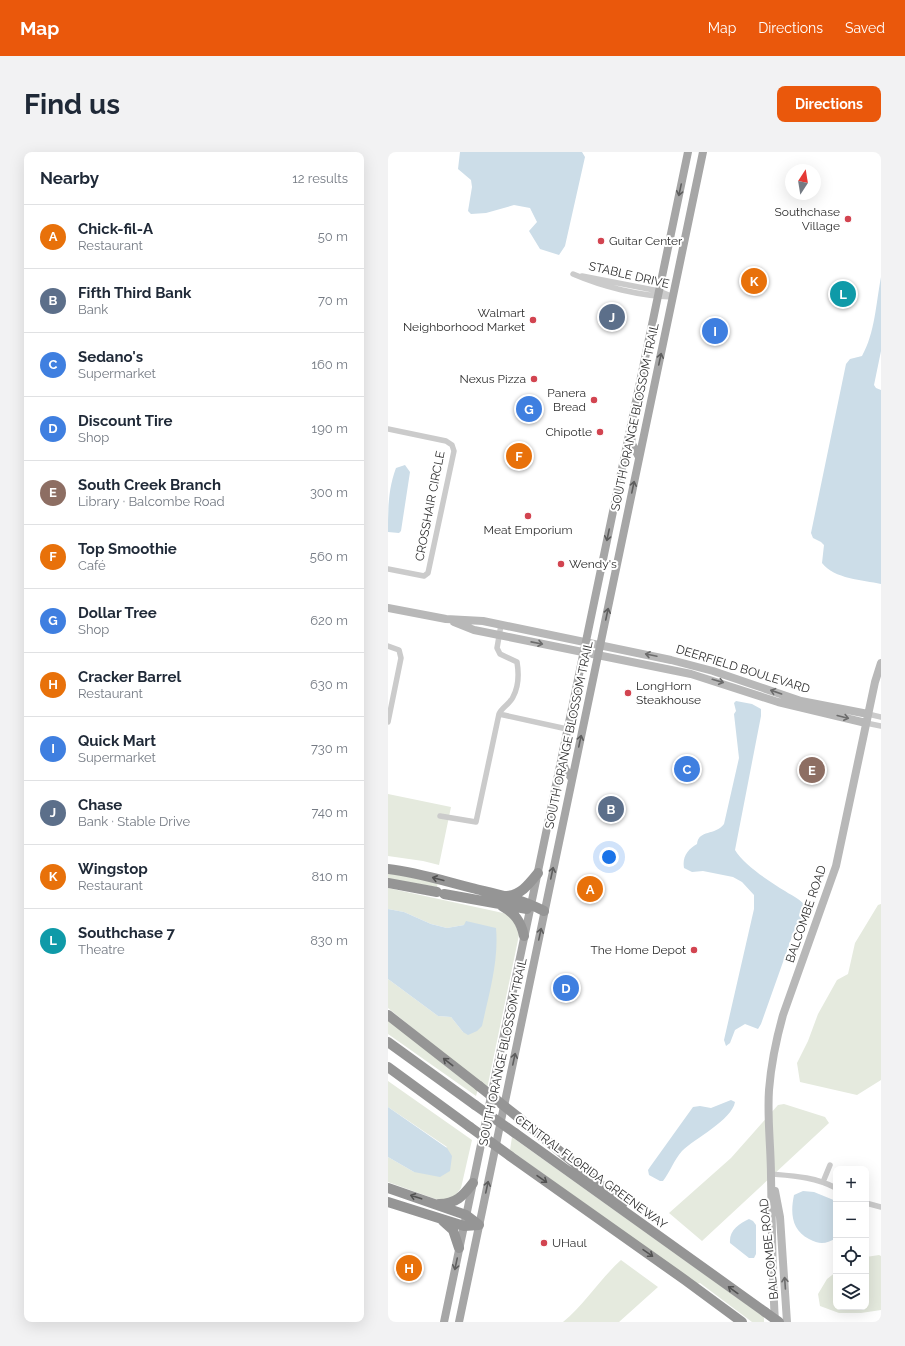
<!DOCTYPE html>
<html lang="en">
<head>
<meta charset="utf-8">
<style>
	body { margin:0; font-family:Raleway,sans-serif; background:#f2f2f3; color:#1f2937 }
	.controls { position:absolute; right:12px; bottom:12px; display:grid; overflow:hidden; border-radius:8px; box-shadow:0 4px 16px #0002 }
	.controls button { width:36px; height:36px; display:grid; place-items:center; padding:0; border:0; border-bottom:1px solid #e0e1e3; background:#fff; color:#1f2937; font:20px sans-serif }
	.compass { position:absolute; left:397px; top:12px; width:36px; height:36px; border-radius:50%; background:#fff; box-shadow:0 4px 16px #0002; rotate:12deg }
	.you { position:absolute; left:221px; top:705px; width:14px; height:14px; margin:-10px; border:3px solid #fff; border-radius:50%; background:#1a73e8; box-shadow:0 0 0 6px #1a73e833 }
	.badge { display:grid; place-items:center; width:26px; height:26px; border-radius:50%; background:#ea580c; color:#fff; font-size:13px; font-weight:700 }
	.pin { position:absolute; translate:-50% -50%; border:2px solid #fff; box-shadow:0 1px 4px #0006 }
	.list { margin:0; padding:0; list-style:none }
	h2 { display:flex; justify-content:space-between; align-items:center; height:52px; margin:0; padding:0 16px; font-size:17px }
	h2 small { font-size:13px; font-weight:400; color:#747a83 }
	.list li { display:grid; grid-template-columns:26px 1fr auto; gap:12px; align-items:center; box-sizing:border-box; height:64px; padding:0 16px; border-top:1px solid #e0e1e3 }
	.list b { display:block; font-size:15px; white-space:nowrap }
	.list p { margin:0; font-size:13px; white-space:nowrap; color:#747a83 }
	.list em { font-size:13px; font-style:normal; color:#747a83 }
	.icon { flex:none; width:22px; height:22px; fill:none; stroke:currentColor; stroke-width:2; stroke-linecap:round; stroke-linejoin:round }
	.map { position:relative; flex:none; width:493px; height:1170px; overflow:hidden; border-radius:8px }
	header { display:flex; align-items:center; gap:24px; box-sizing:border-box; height:56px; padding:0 20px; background:#ea580c; color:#fff }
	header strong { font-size:19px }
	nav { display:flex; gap:22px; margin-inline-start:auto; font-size:14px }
	.intro { display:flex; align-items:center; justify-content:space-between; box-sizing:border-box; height:96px; padding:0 24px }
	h1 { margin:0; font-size:28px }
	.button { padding:10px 18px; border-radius:8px; background:#ea580c; color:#fff; font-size:14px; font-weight:700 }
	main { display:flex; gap:24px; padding:0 24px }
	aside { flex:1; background:#fff; border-radius:8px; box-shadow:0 4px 16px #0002 }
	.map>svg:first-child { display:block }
</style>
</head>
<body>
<header>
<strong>Map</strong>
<nav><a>Map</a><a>Directions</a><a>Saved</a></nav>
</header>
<div class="intro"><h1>Find us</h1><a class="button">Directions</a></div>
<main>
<aside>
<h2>Nearby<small>12 results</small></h2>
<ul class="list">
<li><span class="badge" style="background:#e8710a">A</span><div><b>Chick-fil-A</b><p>Restaurant</p></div><em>50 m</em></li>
<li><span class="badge" style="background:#5c6f8a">B</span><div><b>Fifth Third Bank</b><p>Bank</p></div><em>70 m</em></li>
<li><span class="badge" style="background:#3f7fe0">C</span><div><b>Sedano's</b><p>Supermarket</p></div><em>160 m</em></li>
<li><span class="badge" style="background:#3f7fe0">D</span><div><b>Discount Tire</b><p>Shop</p></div><em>190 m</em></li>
<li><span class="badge" style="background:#8d6e63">E</span><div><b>South Creek Branch</b><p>Library · Balcombe Road</p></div><em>300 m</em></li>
<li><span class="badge" style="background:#e8710a">F</span><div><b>Top Smoothie</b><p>Café</p></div><em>560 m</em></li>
<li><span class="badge" style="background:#3f7fe0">G</span><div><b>Dollar Tree</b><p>Shop</p></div><em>620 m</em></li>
<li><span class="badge" style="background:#e8710a">H</span><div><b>Cracker Barrel</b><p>Restaurant</p></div><em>630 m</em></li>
<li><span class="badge" style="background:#3f7fe0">I</span><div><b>Quick Mart</b><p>Supermarket</p></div><em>730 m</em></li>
<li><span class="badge" style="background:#5c6f8a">J</span><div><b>Chase</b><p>Bank · Stable Drive</p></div><em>740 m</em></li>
<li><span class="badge" style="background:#e8710a">K</span><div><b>Wingstop</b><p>Restaurant</p></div><em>810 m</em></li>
<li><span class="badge" style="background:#0f9aa8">L</span><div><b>Southchase 7</b><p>Theatre</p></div><em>830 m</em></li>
</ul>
</aside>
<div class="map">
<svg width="493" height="1170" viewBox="0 0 493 1170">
	<rect width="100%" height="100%" fill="#fff"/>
	<path fill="#e5eade" d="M0 642 63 655 51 713 35 709 0 704Z
		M0 719 50 730 49 735 0 727Z
		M0 736 124 763 131 783 99 937 0 856V827L50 864 63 865 75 880 76 773 59 776 43 772 16 760 0 757Z
		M493 752V928L469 943 412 930 409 911 420 889 430 862 449 828 460 822 467 791 490 753Z
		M0 868 90 937 88 944 0 882Z
		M0 929 84 988 73 1036 67 1044 53 1049 0 1030V1005L26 1020 59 995 0 955Z
		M396 952 437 965 441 971 314 1089 281 1061 343 1006 390 953Z
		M124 985 376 1165V1170H364L312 1131 309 1132 122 998Z
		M491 1103 493 1104V1158L473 1161H451L432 1154 430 1142 439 1127 448 1120V1155H478V1105Z
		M233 1108 270 1135 231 1170H175C197 1152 212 1127 233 1108Z"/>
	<path fill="#ccdde8" d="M72 0H194L197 5 177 94 171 103 152 97 141 79 149 70 142 56 126 53 98 61 83 62 80 59 84 35 83 28 70 17Z
		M493 125V199L486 233 488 236 493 238V432C475 428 446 427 434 411L436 393 433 390 425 386 423 381 458 212 462 207 474 204C487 181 488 151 493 125Z
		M17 313 22 320 13 379 11 381 0 380C0 358 0 337 8 316Z
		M348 549 364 552 373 557V564L347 698C356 713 382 730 397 739 406 745 415 748 420 758L414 774 406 779 373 872 370 877 357 872 347 878 342 891 338 894 336 888 366 757V743L354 730 345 725 315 719 304 720 296 716C294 705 300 697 309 692 311 677 327 684 336 672L351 606 346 562 348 559 346 551Z
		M0 757 16 760 43 772 59 776 76 773 78 769 108 776C111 809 101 842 94 874L89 879 80 883 75 880 63 865 50 864 0 827Z
		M343 948 347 950C344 968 306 987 294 999 286 1008 282 1020 275 1029H272L261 1023 260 1018 262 1015 305 955 312 954 323 956Z
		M0 955 59 996 64 1004 62 1019 52 1025 26 1020 0 1005Z
		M415 1039 426 1040 448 1049V1086C438 1092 432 1093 421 1087 404 1078 402 1062 406 1043Z
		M361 1067 365 1069 368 1073V1102L366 1106H361L342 1091C341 1078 351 1072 361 1067Z"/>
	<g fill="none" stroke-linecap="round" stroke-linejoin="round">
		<path stroke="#cbcbcb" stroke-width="5.5" d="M185 122C215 135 252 144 285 145
			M194 124 271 139 283 144
			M0 277 58 289 64 293 66 299 40 421 36 424 0 417
			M0 494 11 498 13 506 0 570
			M111 562 179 577
			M480 562 493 565
			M478 571 493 574
			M52 664 88 670 111 562C114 555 122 552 125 545 131 534 131 522 129 510L112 502 109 496 113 473
			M383 1022C407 1024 427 1025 448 1036
			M435 1030 442 1013
			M478 1051 493 1055"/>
		<path stroke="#b8b8b8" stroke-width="8" d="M0 456 58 467 95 469 283 508 325 519 413 549 480 562
			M66 470 86 478 111 483 303 522 390 550 478 571
			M387 1039 392 1065 399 1170
			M387 1170C384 1121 384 1073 383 1024 383 995 379 967 381 938 383 913 388 888 395 863L448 714 487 530 493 511"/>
		<path stroke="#a6a6a6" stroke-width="8" d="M243 283 244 292 251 305
			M174 607 177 617 184 627
			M56 1170 300 0
			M71 1170 315 0"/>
		<path stroke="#959595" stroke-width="10" d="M0 717C28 720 56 729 84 736 108 742 134 747 156 759
			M0 731 49 740
			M56 742 139 757
			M119 744C133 743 141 732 150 721
			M114 754C127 761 133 770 136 784
			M0 863 91 934
			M0 890 87 953
			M0 915 82 975
			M130 965 235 1051
			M127 981 377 1160
			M122 1004 297 1128 354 1170
			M0 1036 78 1063 91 1073
			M0 1050 76 1074 91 1073
			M51 1052C68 1052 75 1044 85 1031
			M55 1069 65 1078 71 1096"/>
		<path stroke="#959595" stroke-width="10" d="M91 934 130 965
			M87 953 127 981
			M82 975 122 1004
			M377 1160 391 1170"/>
	</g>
	<defs><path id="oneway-shaft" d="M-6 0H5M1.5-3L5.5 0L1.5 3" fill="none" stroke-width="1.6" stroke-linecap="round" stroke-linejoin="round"/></defs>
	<g stroke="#5e5e5e">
		<use href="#oneway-shaft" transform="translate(292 38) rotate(102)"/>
		<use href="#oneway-shaft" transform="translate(272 207) rotate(-78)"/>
		<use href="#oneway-shaft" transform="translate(245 335) rotate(-78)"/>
		<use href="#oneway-shaft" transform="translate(220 383) rotate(102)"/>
		<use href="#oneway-shaft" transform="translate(219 462) rotate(-78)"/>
		<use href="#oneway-shaft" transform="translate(192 589) rotate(-78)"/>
		<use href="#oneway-shaft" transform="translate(164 721) rotate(-78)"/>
		<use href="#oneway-shaft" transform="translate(152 782) rotate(-78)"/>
		<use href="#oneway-shaft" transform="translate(126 907) rotate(-78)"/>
		<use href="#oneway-shaft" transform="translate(99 1035) rotate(-78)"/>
		<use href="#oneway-shaft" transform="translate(68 1112) rotate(102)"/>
	</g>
	<g stroke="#6c6c6c">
		<use href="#oneway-shaft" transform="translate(149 491) rotate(11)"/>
		<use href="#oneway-shaft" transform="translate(263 503) rotate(-168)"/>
		<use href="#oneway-shaft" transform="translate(330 529) rotate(16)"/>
		<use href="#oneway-shaft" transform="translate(388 540) rotate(-161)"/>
		<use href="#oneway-shaft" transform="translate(455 565) rotate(14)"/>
		<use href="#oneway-shaft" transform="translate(397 1131) rotate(-94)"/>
	</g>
	<g stroke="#525252">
		<use href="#oneway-shaft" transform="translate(50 727) rotate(-165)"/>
		<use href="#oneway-shaft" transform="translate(60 910) rotate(-142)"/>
		<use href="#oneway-shaft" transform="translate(154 1027) rotate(35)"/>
		<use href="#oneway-shaft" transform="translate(28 1045) rotate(-162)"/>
		<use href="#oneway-shaft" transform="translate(260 1101) rotate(35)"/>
		<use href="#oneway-shaft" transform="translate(345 1138) rotate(-144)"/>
	</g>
	<g fill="#d24450" stroke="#fff" stroke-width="1.5">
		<circle cx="460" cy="67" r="4"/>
		<circle cx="213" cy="89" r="4"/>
		<circle cx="145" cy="168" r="4"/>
		<circle cx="146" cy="227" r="4"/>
		<circle cx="206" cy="248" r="4"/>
		<circle cx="212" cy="280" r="4"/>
		<circle cx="140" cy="364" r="4"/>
		<circle cx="173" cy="412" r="4"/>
		<circle cx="240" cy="541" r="4"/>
		<circle cx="306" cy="798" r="4"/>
		<circle cx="156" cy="1091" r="4"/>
	</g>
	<g text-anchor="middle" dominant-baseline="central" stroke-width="4" stroke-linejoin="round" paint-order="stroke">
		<g font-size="12" fill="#2e2e2e" stroke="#fff" text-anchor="end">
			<text x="452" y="60">Southchase<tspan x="452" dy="14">Village</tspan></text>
			<text x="221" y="89" text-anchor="start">Guitar Center</text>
			<text x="137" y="161">Walmart<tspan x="137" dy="14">Neighborhood Market</tspan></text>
			<text x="138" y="227">Nexus Pizza</text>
			<text x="198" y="241">Panera<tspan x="198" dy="14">Bread</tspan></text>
			<text x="204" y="280">Chipotle</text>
			<text x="140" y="378" text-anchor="middle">Meat Emporium</text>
			<text x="181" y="412" text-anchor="start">Wendy's</text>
			<text x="248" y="534" text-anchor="start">LongHorn<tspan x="248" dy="14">Steakhouse</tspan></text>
			<text x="298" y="798">The Home Depot</text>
			<text x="164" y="1091" text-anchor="start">UHaul</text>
		</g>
		<g font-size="12" fill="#2e2e2e" stroke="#fff">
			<text transform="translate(241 123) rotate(13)">STABLE DRIVE</text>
			<text transform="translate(247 265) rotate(-78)">SOUTH ORANGE BLOSSOM TRAIL</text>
			<text transform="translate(42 354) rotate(-79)">CROSSHAIR CIRCLE</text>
			<text transform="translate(355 517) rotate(17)">DEERFIELD BOULEVARD</text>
			<text transform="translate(181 583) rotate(-78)">SOUTH ORANGE BLOSSOM TRAIL</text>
			<text transform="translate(418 762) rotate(-71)">BALCOMBE ROAD</text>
			<text transform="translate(115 900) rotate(-78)">SOUTH ORANGE BLOSSOM TRAIL</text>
			<text transform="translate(203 1020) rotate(36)">CENTRAL FLORIDA GREENEWAY</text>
			<text transform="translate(381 1097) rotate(-96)">BALCOMBE ROAD</text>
		</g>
	</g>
</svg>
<div class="controls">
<button>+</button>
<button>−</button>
<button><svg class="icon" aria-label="locate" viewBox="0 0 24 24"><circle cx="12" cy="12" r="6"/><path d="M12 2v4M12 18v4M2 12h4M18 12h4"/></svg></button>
<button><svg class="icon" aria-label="layers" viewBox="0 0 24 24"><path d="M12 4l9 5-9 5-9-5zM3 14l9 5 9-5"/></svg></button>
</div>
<svg class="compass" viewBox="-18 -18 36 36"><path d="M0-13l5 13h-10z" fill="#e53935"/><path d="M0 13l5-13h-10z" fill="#747a83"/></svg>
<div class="you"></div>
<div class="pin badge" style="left:202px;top:737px;background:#e8710a">A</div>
<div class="pin badge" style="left:223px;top:657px;background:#5c6f8a">B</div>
<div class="pin badge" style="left:299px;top:617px;background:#3f7fe0">C</div>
<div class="pin badge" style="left:178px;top:836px;background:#3f7fe0">D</div>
<div class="pin badge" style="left:424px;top:618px;background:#8d6e63">E</div>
<div class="pin badge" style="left:131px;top:304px;background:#e8710a">F</div>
<div class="pin badge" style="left:141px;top:257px;background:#3f7fe0">G</div>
<div class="pin badge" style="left:21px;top:1116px;background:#e8710a">H</div>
<div class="pin badge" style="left:327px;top:179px;background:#3f7fe0">I</div>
<div class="pin badge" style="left:224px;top:165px;background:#5c6f8a">J</div>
<div class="pin badge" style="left:366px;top:129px;background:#e8710a">K</div>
<div class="pin badge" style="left:455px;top:142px;background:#0f9aa8">L</div>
</div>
</main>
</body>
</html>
